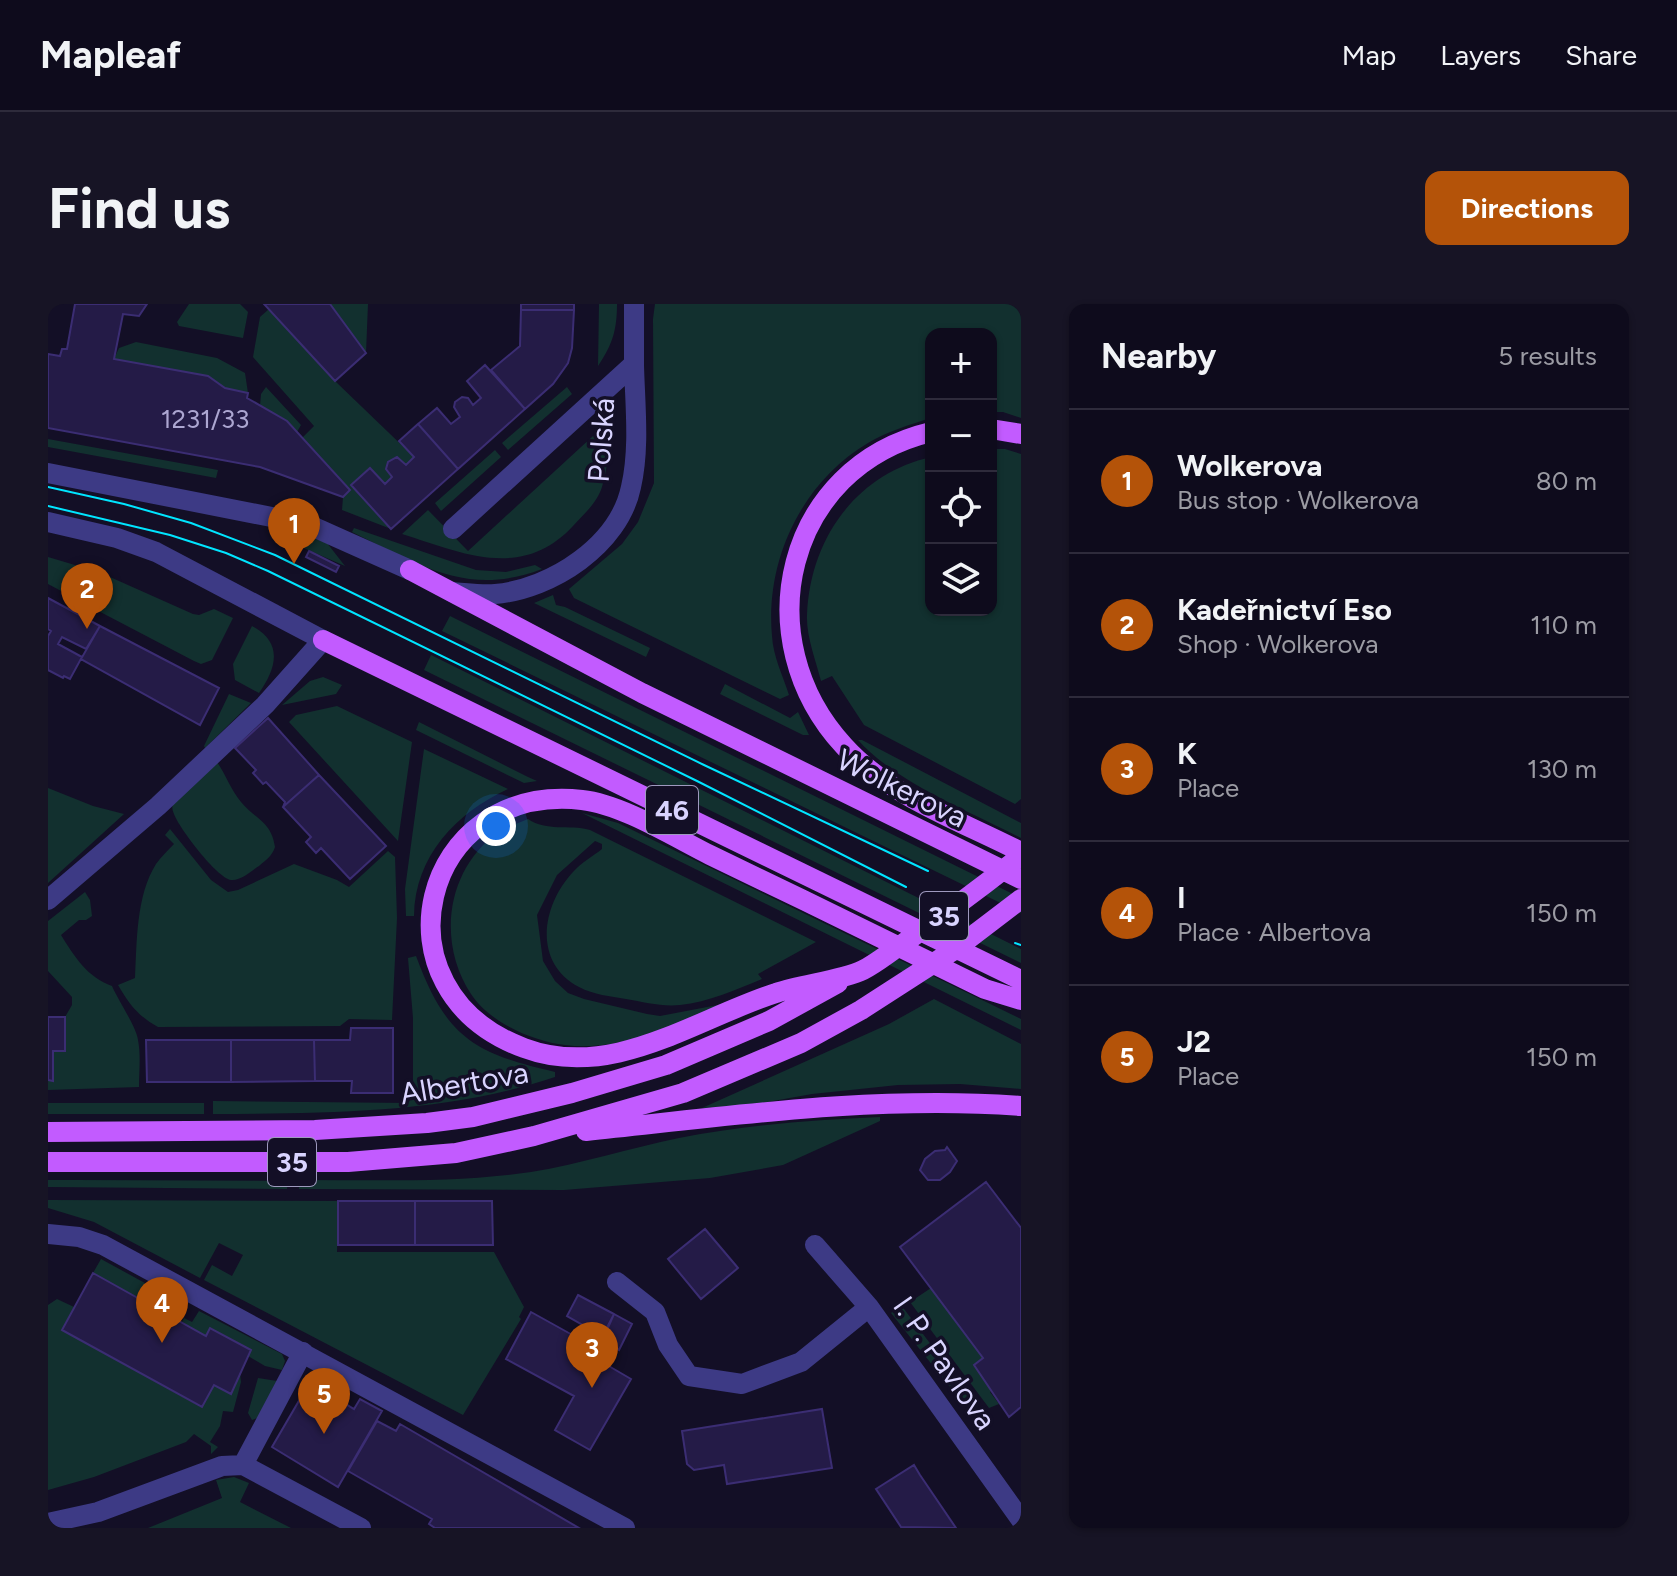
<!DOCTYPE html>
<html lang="en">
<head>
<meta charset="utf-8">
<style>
	body { margin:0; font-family:Figtree,sans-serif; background:#171425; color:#f1f3f6 }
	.controls { position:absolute; right:24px; top:24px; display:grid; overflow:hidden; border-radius:16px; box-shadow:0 2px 6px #0004 }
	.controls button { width:72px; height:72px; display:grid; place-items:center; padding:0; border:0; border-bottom:2px solid #2e2b3b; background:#0e0b1c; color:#f1f3f6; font:40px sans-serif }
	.you { position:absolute; left:448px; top:522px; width:28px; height:28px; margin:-20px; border:6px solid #fff; border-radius:50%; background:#1a73e8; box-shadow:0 0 0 12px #1a73e833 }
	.badge { display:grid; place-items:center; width:52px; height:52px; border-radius:50%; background:#b45309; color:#fff; font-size:26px; font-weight:700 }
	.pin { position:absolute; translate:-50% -66px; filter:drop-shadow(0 2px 4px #0008) }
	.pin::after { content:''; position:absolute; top:42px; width:28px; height:24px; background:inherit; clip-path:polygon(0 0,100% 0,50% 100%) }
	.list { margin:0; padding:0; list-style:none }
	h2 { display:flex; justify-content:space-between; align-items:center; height:104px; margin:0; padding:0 32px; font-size:34px }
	h2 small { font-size:26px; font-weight:400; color:#9b9ba3 }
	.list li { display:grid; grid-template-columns:52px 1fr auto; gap:24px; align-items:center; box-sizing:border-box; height:144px; padding:0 32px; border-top:2px solid #2e2b3b }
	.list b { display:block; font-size:30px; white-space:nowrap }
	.list p { margin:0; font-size:26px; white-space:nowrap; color:#9b9ba3 }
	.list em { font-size:26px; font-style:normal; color:#9b9ba3 }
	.icon { flex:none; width:44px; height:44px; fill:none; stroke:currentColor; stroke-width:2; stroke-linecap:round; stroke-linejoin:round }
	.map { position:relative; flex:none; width:973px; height:1224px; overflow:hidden; border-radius:16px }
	header { display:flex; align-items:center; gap:48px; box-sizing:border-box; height:112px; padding:0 40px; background:#0e0b1c; border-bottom:2px solid #2e2b3b }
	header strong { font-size:38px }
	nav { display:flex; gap:44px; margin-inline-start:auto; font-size:28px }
	.intro { display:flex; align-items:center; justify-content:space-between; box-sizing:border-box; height:192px; padding:0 48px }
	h1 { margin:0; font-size:56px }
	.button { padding:20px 36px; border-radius:16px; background:#b45309; color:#fff; font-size:28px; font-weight:700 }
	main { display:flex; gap:48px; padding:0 48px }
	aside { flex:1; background:#0e0b1c; border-radius:16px; box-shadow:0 2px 6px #0004 }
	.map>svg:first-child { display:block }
</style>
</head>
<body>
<header>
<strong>Mapleaf</strong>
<nav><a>Map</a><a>Layers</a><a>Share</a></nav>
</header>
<div class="intro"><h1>Find us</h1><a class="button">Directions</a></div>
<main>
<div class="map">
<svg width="973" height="1224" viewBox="0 0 973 1224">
	<rect width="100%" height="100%" fill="#130f26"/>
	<path fill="#12302f" d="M141 0H192L200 8 195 34 131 22 129 18Z
		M282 0H320L318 49Z
		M551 0H569C569 25 565 40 550 62Z
		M607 0H973V114L955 108H943V30H883V114C861 121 840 127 820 139 754 178 717 256 724 332 725 352 735 372 741 391L732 395 526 294 521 285 574 240 590 218 606 179 605 15Z
		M221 5 287 77 366 153 358 161 349 153 340 158 338 165 344 173 337 180 321 164 303 181 343 225 294 206 295 193 302 186 254 134 266 122 205 53 212 13Z
		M88 38 169 54 197 69 200 89 177 84 160 72 66 55 71 44Z
		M218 83 253 121 249 128 212 102 213 90Z
		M519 83 524 90 460 146 454 139Z
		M555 130C564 143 558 169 554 183 549 199 535 211 525 222 474 277 414 249 354 230L380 206 420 247 545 132Z
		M0 135 170 166 168 174 0 143Z
		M943 145H957L973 150V495L967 500 816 421 784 372 773 377C768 357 758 332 759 311 762 235 808 170 883 153V306H943Z
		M447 146 453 153 393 207 387 199Z
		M306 224 428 266 458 268 487 261 494 265C419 294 370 260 304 228Z
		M252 229 279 239 297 262 251 242 249 237Z
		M0 253 47 267 32 297 0 280Z
		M53 269 145 310 151 311 166 305 185 314 164 356 153 360 146 357 39 301Z
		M505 291 508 301 517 303 602 344 598 353 486 299Z
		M402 312 973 594V609L394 327Z
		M204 322C236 339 228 365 211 389L187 376 185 360Z
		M383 351 973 645V659L376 366Z
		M275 373 294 381 288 390 234 401 262 377Z
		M677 380 742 414 750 408 761 431H755L672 390Z
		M181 390 203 399 157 444 156 442Z
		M289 402 364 438 350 537 241 418 248 411Z
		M371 418 480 473 489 477 476 479 368 426Z
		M810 436H814L973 519V534C923 508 847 478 810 436Z
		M376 445 460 485C408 509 367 552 366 612H358L357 585Z
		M169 458C178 471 183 486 193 498 208 516 223 517 227 543 224 552 218 556 211 562 203 567 193 577 183 576 169 574 131 524 126 510 124 505 124 504 125 498Z
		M0 484 45 502 76 510 0 579Z
		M534 509 570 519 973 715V726Z
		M480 515C499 528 520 520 542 526L768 638 710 670 714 675C687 686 661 698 632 701 614 703 596 698 578 695 562 692 546 691 531 683 484 658 494 601 525 568 533 559 545 552 554 545V540L547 537 509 571 489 611 495 657 507 677 520 689 536 695 599 710 612 712 675 700C627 722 572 748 517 741 484 737 441 718 423 690 388 637 399 563 452 527 461 522 471 519 480 515Z
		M122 525 163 576 180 588 190 586 246 560 289 576 301 583 340 547 347 553 349 614 344 716 301 715 292 722 110 723C90 712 81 700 70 681L87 674C89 637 88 592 108 560 113 553 120 546 126 540L117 531Z
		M37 588 42 596 44 612 38 616H31L13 631C26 652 40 674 64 682 70 696 89 724 90 736 93 751 91 768 91 783L0 786V776H5V747H17V713L24 701V693L0 667V617Z
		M368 652C398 733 425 749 507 768V773C396 810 280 809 165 810V797L360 799 365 791V714L360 654Z
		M886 695 973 740V785L912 780 850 781 764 790 703 801 654 804 841 720Z
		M0 799H156V810H0Z
		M832 813V817L735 861 662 874 516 886 251 885V876C328 876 407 879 483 868 533 860 582 844 631 834 698 821 764 816 832 813Z
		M0 876H26L240 877 239 885 0 883Z
		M0 896 290 897 289 948H446L476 1003 471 1013 473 1015 415 1111 156 976 164 961 184 972 195 951 171 939 152 974 46 918 0 904Z
		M53 955 128 996 121 1011 45 969Z
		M883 984 935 1054 926 1061 945 1086 942 1088 951 1100 941 1104 862 998Z
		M9 995 26 1003 14 1026 153 1103 166 1081 183 1090 192 1069 193 1078 185 1108 175 1107 172 1122 162 1138 170 1143 163 1150V1142L146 1130 138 1138 46 1173 0 1186V1001Z
		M853 1001 931 1104 916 1101 843 1009Z
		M151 1007 234 1050 237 1057 234 1066 217 1062 200 1052 202 1046 163 1024 158 1032 134 1018 136 1014 144 1018Z
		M210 1074 229 1077 209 1114 204 1116 200 1109Z
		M186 1173 201 1179 192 1198 243 1224H100L174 1194 168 1176Z"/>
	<path fill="#241b47" stroke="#3b2d73" stroke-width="2" d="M27 0H99L91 12 75 10 66 55 160 72 177 84 200 89 199 94 239 117 302 186 295 193 212 163 0 124V50L12 52 14 45H19Z
		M216 0H282L318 49 287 77Z
		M473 0H526V6H473Z
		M473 6H526L524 44 520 59 505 80 477 105 443 66 472 42Z
		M437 61 477 105 410 165 370 120 389 104 403 120 412 113 406 103 407 98 414 93 420 94 425 101 433 94 419 77Z
		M370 120 410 165 343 225 303 181 322 164 337 180 344 173 338 165 340 158 349 153 358 161 366 153 351 137Z
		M261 247 291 262 288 268 258 253Z
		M0 294 52 322 38 345 14 333 10 340 34 353 22 375 16 372 15 374 0 366V332L3 327 0 325Z
		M52 322 171 384 152 421 33 355Z
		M220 414 271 471 235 503 237 498 218 478 215 480 205 469 208 466 187 444Z
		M271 471 338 542 302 575 273 544 268 549 258 538 263 533 235 503Z
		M0 713H17V747H5V777L0 776Z
		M303 724H345V789H303L304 777H267L266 736H302Z
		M98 736H183V778H99Z
		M183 736H266L267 777 183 778Z
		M899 843 909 857 902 868 892 876H880L872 866 877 855 887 847 897 846Z
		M938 878 973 924V1103L961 1113 926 1061 935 1054 852 943Z
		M290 897H367V941H290Z
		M367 897H444L445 941H367Z
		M657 925 690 964 653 995 620 955Z
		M45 969 158 1032 162 1024 203 1046 183 1090 166 1081 154 1103 14 1026Z
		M530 991 566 1010 556 1033 519 1012Z
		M483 1008 564 1053 559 1061 583 1075 542 1146 507 1126 526 1092 458 1055Z
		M566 1010 584 1020 571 1046 553 1035Z
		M262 1078 306 1105 312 1095 334 1107 290 1183 224 1143Z
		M774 1105 784 1164 679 1180 676 1161 646 1166 639 1160 634 1127Z
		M329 1117 348 1127 352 1120 531 1224H387L381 1220 384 1215 300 1167Z
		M866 1161 872 1171 908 1224 853 1223 828 1185Z"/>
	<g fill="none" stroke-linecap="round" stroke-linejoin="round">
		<path stroke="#3d3a85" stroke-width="20" d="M0 169 259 220 362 266
			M0 218 69 234 108 248 275 336 217 401 110 502 0 596
			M405 225 586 60
			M404 288C419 289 432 291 447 290 504 285 571 241 583 183 592 144 587 101 586 61 586 41 586 20 586 0
			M0 930 31 933 55 941 577 1224
			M767 941 821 1003 973 1216
			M569 978 607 1008 620 1041 641 1072 694 1080 753 1058 821 1003
			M195 1161 255 1048
			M0 1219 50 1208 174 1162 195 1161 313 1224"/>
		<path stroke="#c25bff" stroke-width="20" d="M943 125 973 130
			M883 128C737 163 697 335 796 442 842 493 913 517 973 548
			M362 266 594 389 973 575
			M275 336 973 676
			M973 552C935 582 896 611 856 639 843 647 829 659 815 666 792 677 754 680 728 689 647 715 564 777 476 744 321 687 372 478 534 496 573 500 626 533 662 551 754 595 845 640 937 685L973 696
			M538 827C683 812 828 791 973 802
			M0 828 267 826 379 819 425 813 524 789 618 761 721 717 790 679
			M0 858H300L408 849 486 832 635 789 753 739 813 706 906 646 973 595"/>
		<path stroke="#00e5ff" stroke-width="2" d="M0 183 76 200 143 219 227 251 656 461 880 567
			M0 202 122 231 178 249 220 267 649 477 858 583
			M967 639 973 641"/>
	</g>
	<g text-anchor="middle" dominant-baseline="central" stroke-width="7" stroke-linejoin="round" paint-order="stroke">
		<g font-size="26" fill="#aca6d1">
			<text x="157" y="115">1231/33</text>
		</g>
		<g fill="#130f26" stroke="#9e99be" stroke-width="2">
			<rect x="598" y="482" width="52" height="48" rx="6"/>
			<rect x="872" y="588" width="48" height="48" rx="6"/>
			<rect x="220" y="834" width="48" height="48" rx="6"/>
		</g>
		<g font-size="28" font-weight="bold" fill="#d9d4ff">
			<text x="624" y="506">46</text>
			<text x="896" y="612">35</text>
			<text x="244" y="858">35</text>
		</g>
		<g font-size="30" fill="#d9d4ff" stroke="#130f26">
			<text transform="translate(553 136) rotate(-86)">Polská</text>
			<text transform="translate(854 484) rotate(26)">Wolkerova</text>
			<text transform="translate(416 779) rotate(-10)">Albertova</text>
			<text transform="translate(897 1059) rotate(55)">I. P. Pavlova</text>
		</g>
	</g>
</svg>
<div class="controls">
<button>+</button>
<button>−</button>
<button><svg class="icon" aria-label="locate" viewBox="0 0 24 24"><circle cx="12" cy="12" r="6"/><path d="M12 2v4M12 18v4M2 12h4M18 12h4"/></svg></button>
<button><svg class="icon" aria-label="layers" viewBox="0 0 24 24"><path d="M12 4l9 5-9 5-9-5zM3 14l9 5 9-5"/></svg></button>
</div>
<div class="you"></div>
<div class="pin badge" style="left:246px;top:260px">1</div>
<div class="pin badge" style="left:39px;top:325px">2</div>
<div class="pin badge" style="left:544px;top:1084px">3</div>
<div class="pin badge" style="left:114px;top:1039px">4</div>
<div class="pin badge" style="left:276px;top:1130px">5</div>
</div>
<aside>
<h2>Nearby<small>5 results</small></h2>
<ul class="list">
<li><span class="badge">1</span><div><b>Wolkerova</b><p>Bus stop · Wolkerova</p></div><em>80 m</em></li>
<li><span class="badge">2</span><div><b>Kadeřnictví Eso</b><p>Shop · Wolkerova</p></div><em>110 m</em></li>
<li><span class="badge">3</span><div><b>K</b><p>Place</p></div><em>130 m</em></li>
<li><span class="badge">4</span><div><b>I</b><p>Place · Albertova</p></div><em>150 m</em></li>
<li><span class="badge">5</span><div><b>J2</b><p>Place</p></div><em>150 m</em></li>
</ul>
</aside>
</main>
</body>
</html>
